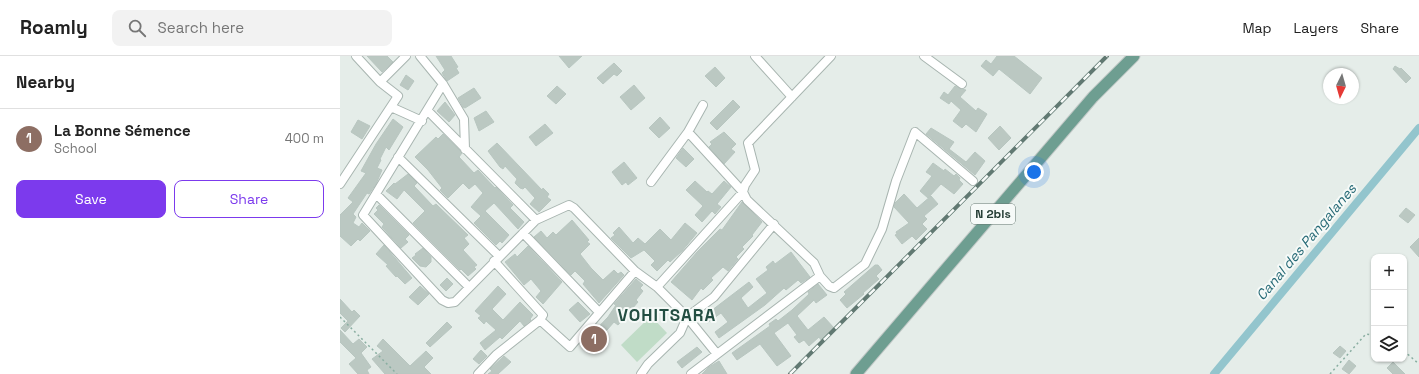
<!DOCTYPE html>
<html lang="en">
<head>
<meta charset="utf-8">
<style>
	body { margin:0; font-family:"Space Grotesk",sans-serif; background:#f2f2f2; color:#222 }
	.controls { position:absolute; right:12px; bottom:12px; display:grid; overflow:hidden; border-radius:8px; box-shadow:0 1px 3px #0004 }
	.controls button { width:36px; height:36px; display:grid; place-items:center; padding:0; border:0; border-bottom:1px solid #e0e0e0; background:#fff; color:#222; font:20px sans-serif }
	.compass { position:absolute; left:983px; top:12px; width:36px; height:36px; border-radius:50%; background:#fff; box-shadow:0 1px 3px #0004; rotate:185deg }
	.you { position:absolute; left:694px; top:116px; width:14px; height:14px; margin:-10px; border:3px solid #fff; border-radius:50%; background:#1a73e8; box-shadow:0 0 0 6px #1a73e833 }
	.badge { display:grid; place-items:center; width:26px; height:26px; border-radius:50%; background:#7c3aed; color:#fff; font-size:13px; font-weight:700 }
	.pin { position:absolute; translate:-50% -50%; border:2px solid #fff; box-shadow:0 1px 4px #0006 }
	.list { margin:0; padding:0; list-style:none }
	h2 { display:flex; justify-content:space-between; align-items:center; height:52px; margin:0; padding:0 16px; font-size:17px }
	h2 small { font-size:13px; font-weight:400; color:#767676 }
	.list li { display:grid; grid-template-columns:26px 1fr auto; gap:12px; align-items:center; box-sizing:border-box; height:60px; padding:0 16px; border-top:1px solid #e0e0e0 }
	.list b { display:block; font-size:15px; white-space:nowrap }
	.list p { margin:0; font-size:13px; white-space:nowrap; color:#767676 }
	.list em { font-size:13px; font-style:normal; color:#767676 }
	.actions { display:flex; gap:8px; padding:12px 16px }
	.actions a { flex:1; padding:9px 0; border:1px solid #7c3aed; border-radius:8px; text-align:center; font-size:14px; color:#7c3aed }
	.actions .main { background:#7c3aed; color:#fff }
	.icon { flex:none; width:22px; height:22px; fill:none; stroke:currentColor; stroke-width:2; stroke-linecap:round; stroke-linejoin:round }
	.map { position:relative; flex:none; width:1079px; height:318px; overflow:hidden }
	header { display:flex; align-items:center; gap:24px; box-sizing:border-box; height:56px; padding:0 20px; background:#fff; border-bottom:1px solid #e0e0e0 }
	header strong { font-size:19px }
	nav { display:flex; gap:22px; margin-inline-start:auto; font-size:14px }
	.search { width:280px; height:36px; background:#f2f2f2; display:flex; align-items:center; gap:10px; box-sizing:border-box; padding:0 14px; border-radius:8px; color:#767676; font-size:15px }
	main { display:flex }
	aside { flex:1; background:#fff }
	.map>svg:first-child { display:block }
</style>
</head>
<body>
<header>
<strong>Roamly</strong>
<div class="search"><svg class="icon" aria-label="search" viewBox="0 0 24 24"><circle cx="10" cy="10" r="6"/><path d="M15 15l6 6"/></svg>Search here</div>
<nav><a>Map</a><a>Layers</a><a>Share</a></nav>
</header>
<main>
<aside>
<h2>Nearby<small></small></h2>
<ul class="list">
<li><span class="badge" style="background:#8d6e63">1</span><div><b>La Bonne Sémence</b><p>School</p></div><em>400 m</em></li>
</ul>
<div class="actions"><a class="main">Save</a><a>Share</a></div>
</aside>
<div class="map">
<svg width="1079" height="318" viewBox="0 0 1079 318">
	<rect width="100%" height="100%" fill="#e5ede9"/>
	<path fill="#c0dcc7" d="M311 260 327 277 297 306 281 289Z"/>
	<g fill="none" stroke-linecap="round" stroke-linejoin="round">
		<path stroke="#93c5cd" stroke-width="8" d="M874 318 1079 72"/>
	</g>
	<path fill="#bbc8c2" stroke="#b8c6c0" d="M27 0H47L53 6 42 16Z
		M96 0H111L118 11 116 12 119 17 107 25 102 17 105 14Z
		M219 0H242L229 12Z
		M657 0H674L702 22 690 38 659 13 653 20 641 10 646 4 651 8Z
		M274 7 282 15 277 20 274 18 263 28 257 22Z
		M1055 10 1060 13 1061 12 1071 22 1066 27 1053 13Z
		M375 11 385 22 376 31 365 20Z
		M66 19 74 25 68 34 60 29Z
		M294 29 305 42 291 54 280 41Z
		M217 30 226 38 216 48 207 40Z
		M615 30 621 33 626 34 620 41 636 55 638 52 647 58 636 76 626 68 622 72 613 65 621 54 611 45 609 48 600 42 604 36 608 39Z
		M134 32 141 42 125 52 123 51 118 42Z
		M393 44 400 51 377 74 370 67Z
		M105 46 115 59 109 66 97 55Z
		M146 55 154 66 139 75 134 62Z
		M320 61 330 72 319 82 309 72Z
		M53 63 63 71 49 94 46 91 40 103 41 104 37 112 42 114 36 128 29 138 27 137 13 158 16 161 13 167 19 171 22 167 30 175 20 185 18 183 11 190 0 180V159L13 146 8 142 26 117 21 115 36 88Z
		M18 64 30 70 22 83 11 76Z
		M205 68 213 77 196 90 189 81Z
		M660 70 671 82 659 94 648 82Z
		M591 72 614 86 609 93 626 106 635 96 645 105 635 119 586 78Z
		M384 76 396 88 391 93 395 96 384 108 369 91 372 88 370 86Z
		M103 78 122 97 119 101 134 117 138 114 155 132 156 131 173 149 170 152 184 166 178 173 154 147 145 155 169 179 162 187 160 185 156 189 134 167 141 160 131 151 143 137 135 128 129 133 123 127 108 142 100 134 102 132 88 114 75 101 96 81 98 83Z
		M157 87 202 134 203 132 209 138 207 141 211 144 199 156 190 148 195 142 185 131 183 133 180 132 175 127 177 123 165 110 163 113 160 111 148 95Z
		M343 92 354 103 346 111 336 102Z
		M284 106 297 122 288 129 286 126 282 129 272 116Z
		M593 107 604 115 605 113 614 120 616 118 620 122 619 124 623 128 614 138 601 128 588 142 580 135 592 120 586 116Z
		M68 118 77 127 74 130 93 150 96 148 128 179 124 182 129 188 123 194 137 209 134 211 136 213 128 220 121 213 120 214 73 167 85 155 64 134 57 143 46 135 54 127 55 128Z
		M355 125 367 136 368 135 372 138 384 125 391 131 377 148 381 151 375 158 372 155 362 166 355 159 363 150 346 134Z
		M564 138 577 152 591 140 598 148 584 160 587 163 582 168 587 173 576 184 572 180 562 188 555 179 557 178 556 176 569 167 554 151 555 147Z
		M402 146 422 166 412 179 413 180 402 191 404 193 396 201 398 203 388 215 383 211 371 222 373 224 363 234 361 232 352 244 331 226 357 196 380 173 382 174Z
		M39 149 69 179 65 183 68 186 61 192 42 171 44 168 34 158 38 154 36 152Z
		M1066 152 1075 159 1068 167 1059 160Z
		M232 164 249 184 247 186 250 188 240 198 251 212 263 224 274 214 278 218 281 216 284 219 259 247 243 228 245 225 235 215 231 219 194 181 201 175 207 182 213 176 216 179Z
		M345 167 357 177 342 195 330 206 328 204 317 215 311 209 315 205 304 194 291 202 271 182 275 179 273 177 279 171 293 187 298 182 305 188 320 173 331 184Z
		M1079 182V201L1070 191Z
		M44 189 72 222 65 228 57 220 56 221 46 210 48 209 36 198Z
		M188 190 222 226 203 248 196 241 201 235 191 223 184 229 165 206 175 198 177 201Z
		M83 192 91 201V206L86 211 80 210 72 202 76 199 75 198Z
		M451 196 470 221 461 227 458 224 446 234 444 232 425 249 379 282 375 276 388 266 381 257 367 267 363 261 409 226 413 231 401 242 408 252 427 237 416 223 428 214 426 211 433 205 435 208Z
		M535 209H538L542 214 536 220 539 223 523 237 524 238 507 252 500 244 506 238 504 236Z
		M107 222 113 228 106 235 100 229Z
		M296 223 303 229 300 232 303 235 296 244 298 246 278 269 274 266 253 290 246 284 268 261 276 249 274 248Z
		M478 228 487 239 476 247 474 244 457 260 468 274 484 261 494 272 481 284 479 281 469 290 464 284 459 287 454 281 457 279 448 267 434 277 451 300 437 310 420 288 397 304 392 297 430 270 429 268 436 263 438 265 452 254 469 238 468 236Z
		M80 230 89 238 78 249 69 241Z
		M158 230 166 238 152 253 163 264 180 246 193 259 190 263 191 264 184 270 180 265 162 283 160 281 145 294 140 287 156 274 146 265 144 268 138 262 141 260 135 255Z
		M0 243 12 256 14 254 20 260 5 276 1 272 8 265 0 257Z
		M238 246 250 258 240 266 229 254Z
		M107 266 112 271 90 291 86 287Z
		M0 274 13 288 19 283 27 291 21 297 31 311 27 314 29 318H18L9 308 16 302 0 286Z
		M43 283 70 310 86 295 93 302 84 311 91 318H45L32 303 43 295 37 290Z
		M1000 290 1006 295 1000 302 993 297Z
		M357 291 362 296 342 312 337 306Z
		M141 294 147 300 139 308 133 303Z
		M164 300 171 306 158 318H148L152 315 150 313Z
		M1009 304 1016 310 1009 318 1002 313Z
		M379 305 387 318H362L369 311Z
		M1053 306 1065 318H1053L1047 312Z"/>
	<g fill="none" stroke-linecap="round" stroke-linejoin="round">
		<defs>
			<path id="minor" d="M16 0 40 26
				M80 0 103 28 124 63 125 93
				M415 0 452 41
				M584 0 622 28
				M103 28 23 159 102 244 108 247 115 246 196 164 229 149 234 152 295 215 317 231 347 261 340 277 308 308 301 318
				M51 51 82 65
				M88 55 196 164
				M348 76 403 136 407 144 474 207 480 220 351 318
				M58 101 159 200
				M311 126 348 76 363 49
				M0 128 58 40 40 26 66 0
				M36 138 129 231
				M183 177 259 256
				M480 220 489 230 494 232 525 208 542 173 556 125 575 76 633 125
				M317 231 403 136 405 129 415 114 408 87 491 0
				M200 264 230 291 295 215
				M377 298 347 261 374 241 434 168
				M138 318 156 299 200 264 203 259 154 205"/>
			<path id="major" d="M516 318 753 41 794 0"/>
		</defs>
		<use href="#minor" stroke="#a8b5b0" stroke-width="10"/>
		<use href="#major" stroke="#c2c9c7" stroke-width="13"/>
		<path stroke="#89aea1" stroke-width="1.5" stroke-dasharray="2 3" stroke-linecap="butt" d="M0 261 57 318
			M1064 295 1079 308
			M990 318 1026 278 1034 279"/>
		<use href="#minor" stroke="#fff" stroke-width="8"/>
		<use href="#major" stroke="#6e9e91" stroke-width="11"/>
		<defs>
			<path id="rail" d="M450 318 767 0"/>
		</defs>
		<use href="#rail" stroke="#617972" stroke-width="4"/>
		<use href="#rail" stroke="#f6faf8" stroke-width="2.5" stroke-dasharray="8" stroke-linecap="butt"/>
	</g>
	<g text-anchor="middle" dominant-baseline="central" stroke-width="4" stroke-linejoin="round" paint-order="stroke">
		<rect fill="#f6faf8" stroke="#647670" stroke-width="1" x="631" y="148" width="44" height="20" rx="3"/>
		<g font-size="12" font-weight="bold" fill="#263e36">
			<text x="653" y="158">N 2bis</text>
		</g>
		<g font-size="14" font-style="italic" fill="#256975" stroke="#f6faf8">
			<text transform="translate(966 186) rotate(-50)">Canal des Pangalanes</text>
		</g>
		<g font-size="17" font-weight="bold" letter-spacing="1" fill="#234e42" stroke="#f6faf8">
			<text x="327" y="259">VOHITSARA</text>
		</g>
	</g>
</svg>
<div class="controls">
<button>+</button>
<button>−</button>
<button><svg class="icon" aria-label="layers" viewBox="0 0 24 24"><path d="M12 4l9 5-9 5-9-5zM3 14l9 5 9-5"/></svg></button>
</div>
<svg class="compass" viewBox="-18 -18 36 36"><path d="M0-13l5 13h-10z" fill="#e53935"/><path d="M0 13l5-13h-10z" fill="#767676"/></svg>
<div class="you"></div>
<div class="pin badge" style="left:254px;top:283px;background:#8d6e63">1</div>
</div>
</main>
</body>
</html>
